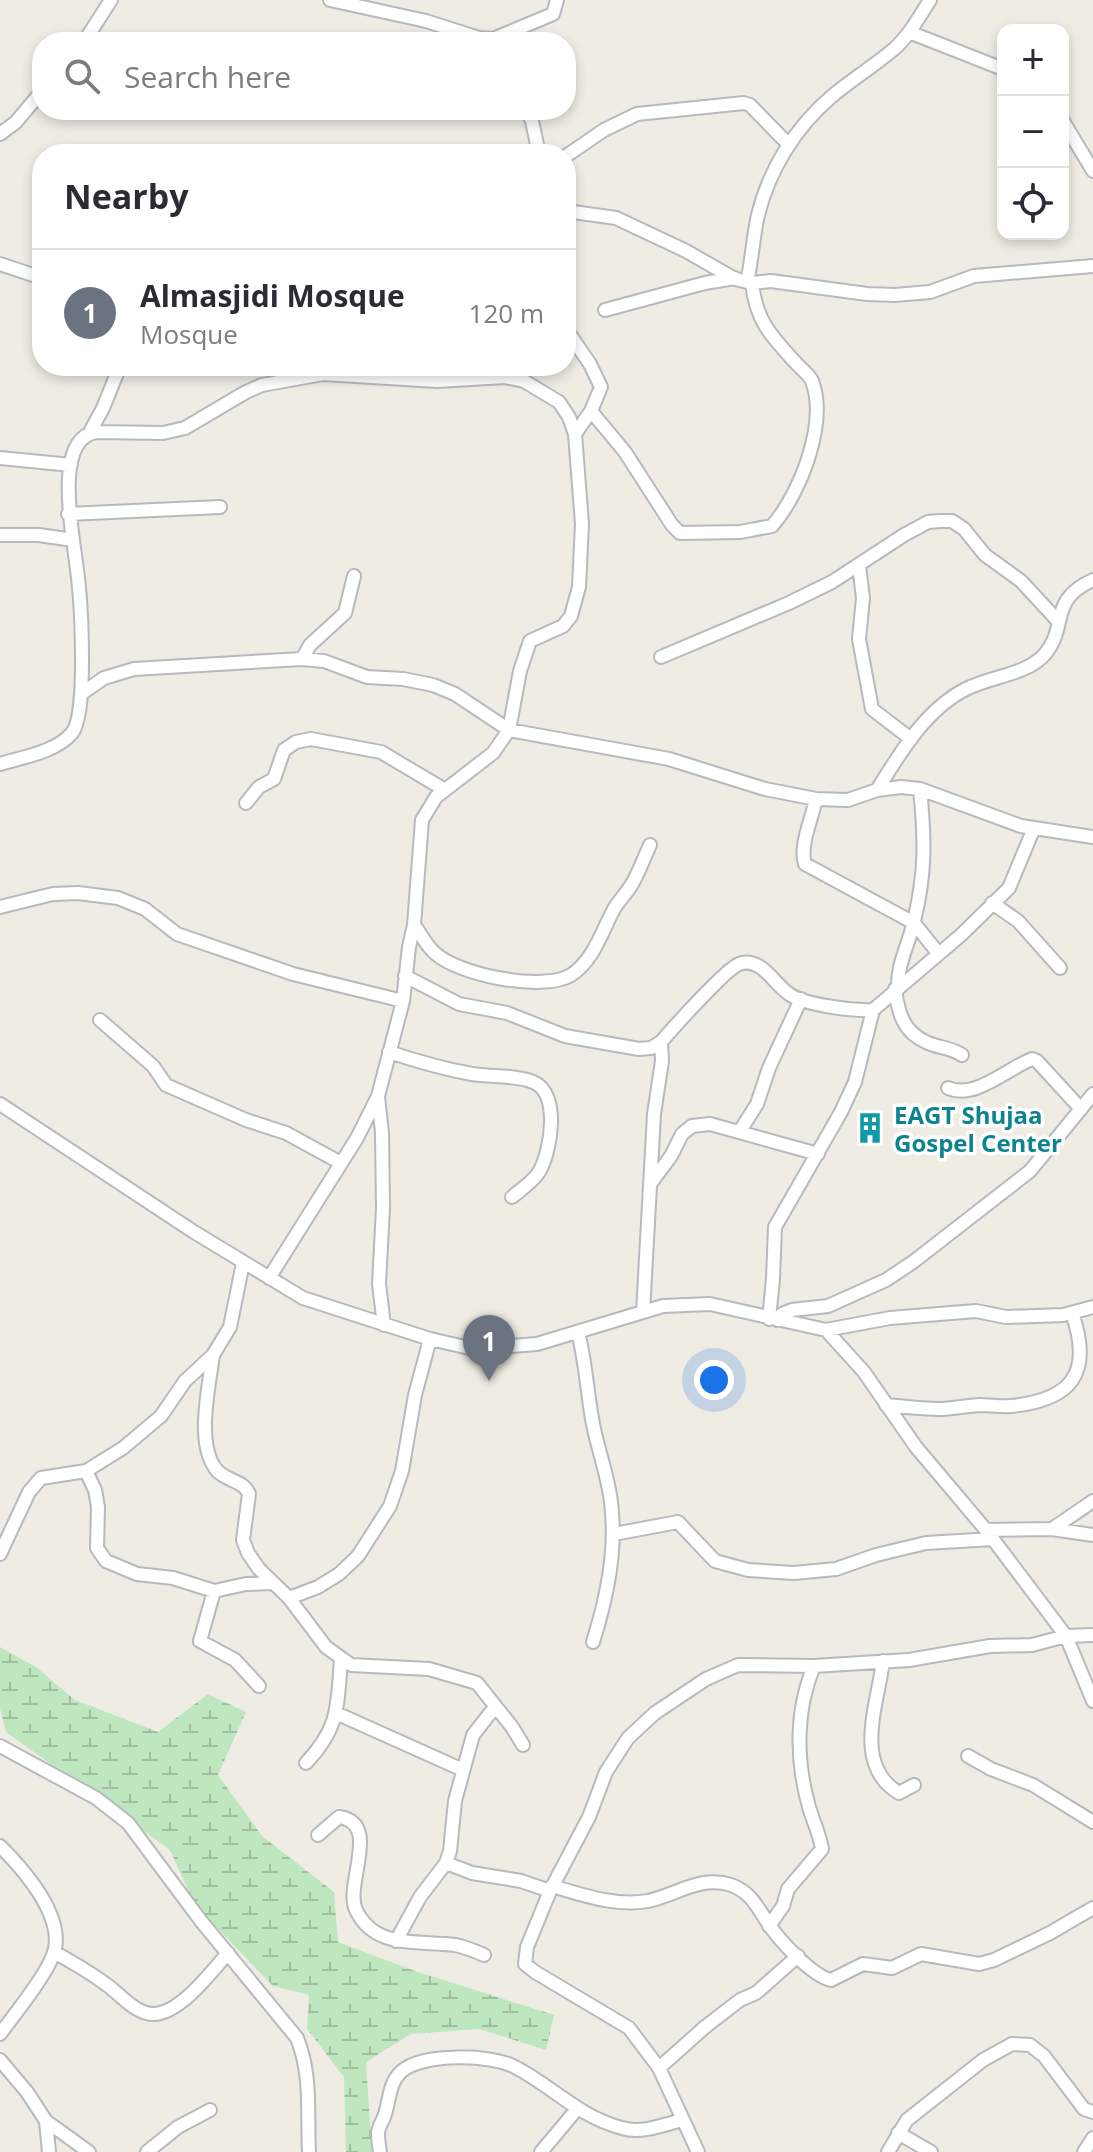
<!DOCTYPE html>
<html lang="en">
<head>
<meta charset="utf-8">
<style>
	body { margin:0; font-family:"Open Sans",sans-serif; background:#f7f7f7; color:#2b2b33 }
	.controls { position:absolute; right:24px; top:24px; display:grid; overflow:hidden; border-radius:16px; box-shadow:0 4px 12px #0003 }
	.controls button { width:72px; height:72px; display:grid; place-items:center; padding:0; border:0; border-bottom:2px solid #e1e1e2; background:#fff; color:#2b2b33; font:40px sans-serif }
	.you { position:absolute; left:714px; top:1380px; width:28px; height:28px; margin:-20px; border:6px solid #fff; border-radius:50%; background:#1a73e8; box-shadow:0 0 0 12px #1a73e833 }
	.badge { display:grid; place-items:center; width:52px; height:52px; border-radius:50%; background:#111827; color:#fff; font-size:26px; font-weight:700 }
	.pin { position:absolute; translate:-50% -66px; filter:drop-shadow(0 2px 4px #0008) }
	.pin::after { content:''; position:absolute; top:42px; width:28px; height:24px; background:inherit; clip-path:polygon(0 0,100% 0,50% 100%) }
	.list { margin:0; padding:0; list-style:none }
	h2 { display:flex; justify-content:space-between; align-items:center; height:104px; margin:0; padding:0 32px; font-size:34px }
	h2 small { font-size:26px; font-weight:400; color:#7c7c81 }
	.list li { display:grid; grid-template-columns:52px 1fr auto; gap:24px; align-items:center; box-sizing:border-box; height:128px; padding:0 32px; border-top:2px solid #e1e1e2 }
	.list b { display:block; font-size:30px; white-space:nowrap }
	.list p { margin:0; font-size:26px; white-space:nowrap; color:#7c7c81 }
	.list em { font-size:26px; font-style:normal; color:#7c7c81 }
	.icon { flex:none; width:44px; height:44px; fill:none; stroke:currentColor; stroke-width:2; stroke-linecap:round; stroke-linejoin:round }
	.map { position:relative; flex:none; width:1093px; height:2152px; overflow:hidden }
	.search { position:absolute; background:#fff; box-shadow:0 4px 12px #0003; left:32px; top:32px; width:544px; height:88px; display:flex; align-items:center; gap:20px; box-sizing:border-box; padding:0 28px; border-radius:32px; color:#7c7c81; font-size:30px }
	.panel { position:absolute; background:#fff; box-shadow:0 4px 12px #0003; left:32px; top:144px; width:544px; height:232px; border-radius:32px }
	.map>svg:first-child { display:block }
</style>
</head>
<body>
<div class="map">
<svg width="1093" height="2152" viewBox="0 0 1093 2152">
	<defs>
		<pattern id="wetland-marsh" width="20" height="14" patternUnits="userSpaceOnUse" patternTransform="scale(2)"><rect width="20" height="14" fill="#bfe7bf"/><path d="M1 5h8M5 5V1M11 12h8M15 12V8" fill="none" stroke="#9ebe9f"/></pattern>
	</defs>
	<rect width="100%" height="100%" fill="#efece3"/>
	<path fill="url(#wetland-marsh)" d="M0 1647 36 1667 75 1700 158 1732 208 1694 246 1712 218 1775 262 1836 334 1892 338 1942 415 1971 554 2015 546 2050 479 2029 411 2034 366 2062 372 2152H346L344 2077 307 2029 309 1995 273 1986 195 1905 170 1850 6 1732 0 1709Z"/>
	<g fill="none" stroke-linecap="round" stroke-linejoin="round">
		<defs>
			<path id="minor" d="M330 0 426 21 479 38 493 39 553 14 557 0
				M909 32 1003 69
				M84 42 111 0
				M526 110 532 121 539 154
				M1063 121 1093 171
				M0 134 16 122 42 91
				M566 156 604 130 637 114 744 103 750 105 789 145
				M566 211 616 218 686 251 735 279 752 283 771 281 867 294 895 295 930 292 974 276 1093 266
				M0 264 42 278
				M747 282C752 260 753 237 758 215 769 170 795 128 831 97 851 80 874 66 894 49 909 36 919 17 930 0
				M605 310 705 283 735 278
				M566 329 590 364 601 387 591 411 575 434
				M591 411 625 452 672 525 680 533 740 532 772 526C800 494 828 423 812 381 809 374 800 368 795 362 770 335 756 320 752 283
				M90 432 103 408 120 366
				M0 458 71 465
				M68 514 220 507
				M0 535H39L73 540
				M859 565 863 598 859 639 872 709 911 739
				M661 657 789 603 832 582 904 535 928 522 940 521H952L964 529 985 555 1021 581 1057 620
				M302 659 310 645 345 613 354 576
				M81 694 104 678 134 669 302 659 324 661 367 677 403 679 433 685 455 694 509 730 669 759 765 789 816 799 848 800 877 790 901 787 920 789 1021 826 1093 837
				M0 764C23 757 56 752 72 733 88 714 81 599 77 570 74 540 51 437 97 432L163 433 185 428 246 392 262 385 323 374 437 381 505 377 524 381 559 402 569 417 575 434 582 524 579 587 571 616 563 626 530 641 520 671 509 730 493 753 436 797 422 820 414 925 409 947 403 1001 378 1096 357 1138 269 1278
				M877 790C900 753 926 709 966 689 991 676 1027 675 1045 654 1068 627 1048 600 1093 580
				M816 799C812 819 799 846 805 864L914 923 938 953
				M246 803 259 787 274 779 284 750 296 742 311 739 381 752 445 790
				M992 903 1018 921 1060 968
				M0 907 53 894 78 893 118 898 145 909 177 934 293 974 403 1001
				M414 925C421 934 427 947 436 954 460 975 543 992 571 975 594 960 602 931 614 909 619 900 627 893 632 884 639 872 644 858 650 845
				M405 976 459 1004 507 1013 565 1036 639 1049 651 1048 661 1042C673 1028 726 969 739 964 761 956 774 984 789 994 804 1005 854 1011 873 1010L961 935 1009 888 1034 828
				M898 988C897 964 909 944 914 921 926 872 925 838 920 789
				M895 989C898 1012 903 1032 926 1042 938 1048 950 1047 962 1055
				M100 1020 153 1066 166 1085 246 1120 286 1133 341 1163
				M389 1052C416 1061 444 1069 472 1074 490 1077 518 1075 533 1082 561 1093 551 1152 539 1172 533 1182 520 1190 512 1197
				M948 1088C975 1100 1008 1068 1032 1059L1037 1061 1081 1109
				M378 1097 382 1132 383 1208 379 1284 384 1325
				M0 1104 194 1232 303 1298 430 1339 474 1349 537 1344 663 1306 710 1304 826 1330 864 1372 916 1447 986 1530 1066 1636 1093 1701
				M740 1131 757 1104 769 1068 801 999
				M651 1183 671 1156 682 1134 692 1126 710 1124 818 1154
				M643 1312 654 1114 662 1061 661 1042
				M769 1319 773 1279 775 1227 841 1112 855 1082 873 1010
				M777 1320 782 1314 792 1310 828 1306 886 1280 913 1262 1030 1171 1093 1094
				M826 1330 890 1318 976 1311 1006 1317 1063 1315 1093 1307
				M578 1332C586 1363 587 1393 593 1424 598 1450 608 1476 611 1502 617 1550 607 1597 593 1642
				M213 1355C209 1387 196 1441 215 1468 223 1481 243 1479 249 1494L243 1540 248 1553 259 1569 289 1598 326 1647 351 1665 429 1669 477 1683 512 1727 523 1745
				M886 1405C905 1407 923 1409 942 1409 955 1408 967 1406 980 1405 990 1405 1001 1407 1011 1406 1072 1400 1093 1373 1072 1313
				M86 1471 95 1490 98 1507 97 1548 106 1561 137 1574 173 1578 214 1591 246 1584 273 1583
				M1052 1529 1093 1501
				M986 1530 1052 1529 1093 1535
				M614 1534 678 1522 715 1561 748 1570 794 1573 836 1569 876 1555 926 1543 993 1539
				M0 1554 29 1492 41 1478 86 1471 123 1448 161 1416 185 1381 213 1355 230 1327 243 1263
				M214 1591 200 1641 235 1660 259 1686
				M289 1598 318 1587 339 1574 358 1556 390 1506 402 1471 415 1395 430 1339
				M883 1661C878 1704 852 1765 899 1793L914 1785
				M336 1713 463 1770
				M0 1746 96 1798 128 1823 201 1921 297 2038C312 2075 307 2113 309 2152
				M968 1756 991 1769 1033 1785 1093 1822
				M306 1763C340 1727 337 1706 341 1660
				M318 1835 339 1817C382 1823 344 1884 356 1910 375 1950 419 1940 455 1945 465 1947 475 1951 484 1955
				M0 1846C23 1869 62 1913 55 1949 50 1971 14 2015 0 2034
				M446 1863 472 1873 521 1881 550 1891
				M552 1886C583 1895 616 1907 648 1901 676 1895 701 1875 731 1885 751 1892 757 1907 768 1923 778 1939 812 1976 831 1980L863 1964 892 1968 921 1954 979 1964 994 1960 1050 1933 1093 1908
				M769 1926 783 1906 788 1889 822 1849C820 1835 813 1821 809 1807 796 1761 795 1711 814 1666
				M396 1941 420 1897 446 1863 450 1851 455 1801 473 1735 495 1707
				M54 1952C72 1962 91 1973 107 1985 120 1994 135 2014 153 2014 180 2014 211 1972 228 1953
				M0 2060 27 2092 46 2121 49 2152
				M659 2068 705 2027 740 2000 756 1993 798 1956
				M46 2121 89 2152
				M898 2133 931 2152
				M147 2152 178 2127 210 2110
				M380 2152C379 2146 378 2140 378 2134 378 2126 382 2123 384 2117 390 2102 388 2083 402 2071 423 2053 491 2054 515 2067 552 2086 579 2117 622 2128 641 2134 663 2125 682 2120
				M541 2152 577 2109
				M698 2152 659 2068 629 2028 535 1972 525 1964 527 1947 550 1891 589 1817 606 1772 628 1738 655 1713 706 1679 738 1665 814 1666 909 1660 990 1646 1032 1645 1066 1636 1093 1635
				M888 2152 907 2120 983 2060 1012 2044 1030 2045 1044 2056 1084 2109 1093 2112
				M1084 2152 1093 2138"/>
		</defs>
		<use href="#minor" stroke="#b6b9be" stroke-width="16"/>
		<use href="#minor" stroke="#fff" stroke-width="12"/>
	</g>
	<defs>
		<symbol id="building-bare" viewBox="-9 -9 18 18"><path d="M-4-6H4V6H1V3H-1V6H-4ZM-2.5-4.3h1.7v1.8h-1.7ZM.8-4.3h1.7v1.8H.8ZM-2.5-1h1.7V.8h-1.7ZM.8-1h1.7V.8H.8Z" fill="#0f9aa8" stroke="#fff" stroke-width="2.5" paint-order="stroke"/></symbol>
	</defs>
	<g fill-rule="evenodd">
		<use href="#building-bare" x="848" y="1106" width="44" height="44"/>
	</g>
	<g text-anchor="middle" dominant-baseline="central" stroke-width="7" stroke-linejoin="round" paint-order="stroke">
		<g font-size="24" font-weight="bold" fill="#0d838f" stroke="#fff" text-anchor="start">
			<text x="894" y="1114">EAGT Shujaa<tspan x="894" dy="28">Gospel Center</tspan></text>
		</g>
	</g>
</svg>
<div class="controls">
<button>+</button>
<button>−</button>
<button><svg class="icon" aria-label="locate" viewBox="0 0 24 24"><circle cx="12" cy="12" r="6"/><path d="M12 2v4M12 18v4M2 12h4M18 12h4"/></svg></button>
</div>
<div class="you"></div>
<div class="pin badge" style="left:489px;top:1381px;background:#6b7280">1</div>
<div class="search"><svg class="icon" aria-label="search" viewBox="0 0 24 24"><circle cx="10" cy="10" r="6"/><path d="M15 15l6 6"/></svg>Search here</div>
<section class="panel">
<h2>Nearby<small></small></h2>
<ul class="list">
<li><span class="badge" style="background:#6b7280">1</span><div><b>Almasjidi Mosque</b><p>Mosque</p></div><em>120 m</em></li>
</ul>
</section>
</div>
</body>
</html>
